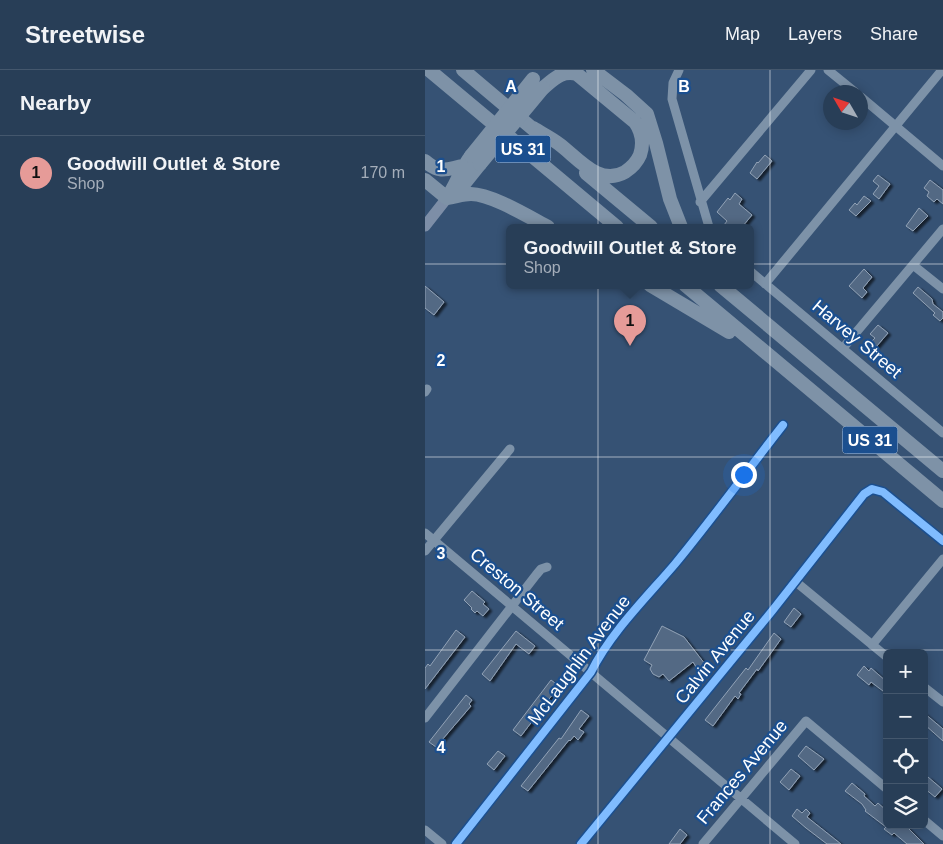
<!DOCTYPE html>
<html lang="en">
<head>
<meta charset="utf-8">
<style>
	body { margin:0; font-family:Helvetica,sans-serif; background:#344961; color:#f1f3f6 }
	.controls { position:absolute; right:15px; bottom:15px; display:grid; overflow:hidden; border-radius:8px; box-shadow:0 2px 12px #0003 }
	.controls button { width:45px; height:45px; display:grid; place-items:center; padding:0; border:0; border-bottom:1px solid #44576d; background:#283e57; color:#f1f3f6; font:25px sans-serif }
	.compass { position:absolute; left:398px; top:15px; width:45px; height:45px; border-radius:50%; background:#283e57; box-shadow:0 2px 12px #0003; rotate:309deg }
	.you { position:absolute; left:318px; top:404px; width:18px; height:18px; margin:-12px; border:4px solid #fff; border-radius:50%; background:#1a73e8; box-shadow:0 0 0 8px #1a73e833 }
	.badge { display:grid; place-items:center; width:32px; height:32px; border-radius:50%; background:#e69b98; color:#111; font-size:16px; font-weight:700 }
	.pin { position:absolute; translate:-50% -41px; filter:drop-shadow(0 1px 2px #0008) }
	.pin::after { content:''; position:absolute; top:26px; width:18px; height:15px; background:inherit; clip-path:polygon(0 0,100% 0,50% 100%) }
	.popup { position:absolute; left:81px; top:154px; width:248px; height:65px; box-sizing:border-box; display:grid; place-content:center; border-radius:8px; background:#283e57; filter:drop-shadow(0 1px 4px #0005); font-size:16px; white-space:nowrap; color:#a5aeba }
	.popup b { font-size:19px; color:#f1f3f6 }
	.popup::after { content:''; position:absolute; left:50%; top:100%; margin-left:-10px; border:10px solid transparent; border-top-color:#283e57 }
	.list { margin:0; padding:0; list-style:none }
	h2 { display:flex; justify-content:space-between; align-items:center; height:65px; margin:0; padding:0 20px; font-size:21px }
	h2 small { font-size:16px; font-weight:400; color:#a5aeba }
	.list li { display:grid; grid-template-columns:32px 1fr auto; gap:15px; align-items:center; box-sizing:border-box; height:75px; padding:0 20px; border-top:1px solid #44576d }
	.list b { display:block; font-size:19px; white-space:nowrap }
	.list p { margin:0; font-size:16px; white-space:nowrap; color:#a5aeba }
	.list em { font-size:16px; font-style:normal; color:#a5aeba }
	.icon { flex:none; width:28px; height:28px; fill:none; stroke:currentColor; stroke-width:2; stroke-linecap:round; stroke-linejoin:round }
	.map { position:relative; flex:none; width:518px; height:774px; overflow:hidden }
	header { display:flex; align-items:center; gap:30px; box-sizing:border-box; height:70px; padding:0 25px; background:#283e57; border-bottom:1px solid #44576d }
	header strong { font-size:24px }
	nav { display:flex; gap:28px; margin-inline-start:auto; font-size:18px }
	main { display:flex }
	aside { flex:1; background:#283e57 }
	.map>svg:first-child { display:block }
</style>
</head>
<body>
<header>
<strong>Streetwise</strong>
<nav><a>Map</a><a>Layers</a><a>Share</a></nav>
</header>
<main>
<aside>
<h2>Nearby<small></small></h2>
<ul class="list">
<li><span class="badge">1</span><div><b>Goodwill Outlet &amp; Store</b><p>Shop</p></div><em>170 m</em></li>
</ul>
</aside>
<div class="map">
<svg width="518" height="774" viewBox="0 0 518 774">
	<defs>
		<filter id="shadow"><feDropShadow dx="3" dy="2" stdDeviation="1" flood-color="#0009"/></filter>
	</defs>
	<rect width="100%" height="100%" fill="#365274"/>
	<path fill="#526984" stroke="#92a2b6" filter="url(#shadow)" d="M340 85 347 91 332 109 325 103 332 92 333 93Z
		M453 105 465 114 454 129 448 124 454 116 448 111Z
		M505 110 518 120V134L512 129 509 132 502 126 504 122 499 118Z
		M310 123 317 129 314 134 327 145 317 157H302L299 155 302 151 292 142 303 128 305 130Z
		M439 126 446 131 431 146 424 140 430 133 432 135Z
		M494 138 503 146 488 161 481 156Z
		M439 199 447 207 438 218 442 222 437 228 424 216Z
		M0 216 19 232 9 245 0 238Z
		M493 217 507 229 508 234 518 242V248L515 251 508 245 510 243 488 223Z
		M453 255 463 263 451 277 446 272 450 268 445 264Z
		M47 521 60 532 58 534 64 539 58 546 52 541 50 543 46 539 47 538 39 530Z
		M369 538 376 544 366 557 359 552Z
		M237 556 259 567 280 594 273 600 268 592 244 611 238 604 234 607 228 604 225 599 227 595 219 590Z
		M31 560 40 567 0 619V598L3 594 5 596Z
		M91 561 110 576 104 584 91 574 65 611 57 604Z
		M349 563 356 569 333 601 332 599 314 623 316 624 313 629 310 626 288 656 280 650 321 598 323 600Z
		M439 596 444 601 446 598 462 612V624L446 612 444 615 432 605Z
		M126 610 134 616 96 666 88 660Z
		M41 625 47 630 44 634 46 636 11 677 4 672Z
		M156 640 164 646 154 659 159 662 153 670 149 666 145 671 144 670 103 721 96 716 134 668 136 669Z
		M499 643 518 659V671L499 654Z
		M381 676 399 689 389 700 373 686Z
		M73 681 80 686 69 700 62 694Z
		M366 699 375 706 364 720 355 712Z
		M503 707 517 719 510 727 499 718V712Z
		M427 713 440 724 439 726 450 736 453 733 462 741V756L480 755 499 774H482L469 763 467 765 459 759 461 757 440 741 441 740 437 734 420 721Z
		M372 739 377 743 381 739 385 743 382 747 416 774H402L381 758 367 746Z
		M255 759 262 765 255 774H244Z"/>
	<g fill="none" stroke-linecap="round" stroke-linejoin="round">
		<path stroke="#7d92a8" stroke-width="9" d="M254 0 248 13 247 29 284 157
			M403 0 430 22
			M436 27 518 96
			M275 132 386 0
			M488 195 518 219
			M325 201 518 363
			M340 214 517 0
			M418 278 518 159
			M0 322 2 319
			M0 463 370 774
			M0 481 85 379
			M371 512 462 587
			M447 575 518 489
			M499 617 518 632
			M0 648 111 505 116 499 122 497
			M499 750 518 766
			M0 760 17 774
			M31 774 166 602C186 562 221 528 250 494 287 449 322 401 358 355
			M156 774 347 541 439 424 447 419 458 422 518 471
			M278 774 381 651 462 719"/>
		<path stroke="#7d8ea7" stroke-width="11" d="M0 156 22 128"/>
		<path stroke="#7e92a7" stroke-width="14" d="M4 0 192 157
			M38 0 114 64
			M168 0 201 25 222 44 231 73 245 129 256 157
			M108 58C116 63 126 68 134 74 153 88 174 117 200 102 206 98 212 92 215 85 219 73 217 62 210 52L152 4C137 0 129 9 118 18
			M0 91C15 104 21 99 38 96
			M161 103 226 157
			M0 110 22 128C30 127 38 124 46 124 66 124 104 147 123 157
			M29 119 39 114 55 94
			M22 128C32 114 35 100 46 86
			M225 215 304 262
			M260 215 518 431
			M295 215 518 401"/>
		<path stroke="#7e92a7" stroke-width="14" d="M46 86 108 9
			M55 94 118 18"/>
		<defs>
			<path id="cycleway" d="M31 774 166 602C186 562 221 528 250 494 287 449 322 401 358 355
				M156 774 347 541 439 424 447 419 458 422 518 471"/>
		</defs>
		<use href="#cycleway" stroke="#1b4f8f" stroke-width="11"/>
		<use href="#cycleway" stroke="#80bcff" stroke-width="8"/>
	</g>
	<path fill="none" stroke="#fff" stroke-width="1" stroke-opacity="0.55" d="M173 0V774M345 0V774M0 194H518M0 387H518M0 580H518"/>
	<g text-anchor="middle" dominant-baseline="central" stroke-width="4.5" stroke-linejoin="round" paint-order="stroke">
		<g fill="#1b4f8f" stroke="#bbcadd" stroke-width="1">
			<rect x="70.5" y="65.5" width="55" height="27" rx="4"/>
			<rect x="417.5" y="356.5" width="55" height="27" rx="4"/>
		</g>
		<g font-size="16" font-weight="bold" fill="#fff">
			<text x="98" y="79">US 31</text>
			<text x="445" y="370">US 31</text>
		</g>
		<g font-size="18" fill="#fff" stroke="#1b4f8f">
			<text transform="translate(432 269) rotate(40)">Harvey Street</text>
			<text transform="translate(92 519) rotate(40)">Creston Street</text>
			<text transform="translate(290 587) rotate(-51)">Calvin Avenue</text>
			<text transform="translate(154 590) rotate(-53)">McLaughlin Avenue</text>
			<text transform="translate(317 702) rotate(-50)">Frances Avenue</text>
		</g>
	</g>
	<g font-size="16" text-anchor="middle" font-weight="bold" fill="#fff" stroke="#1b4f8f" stroke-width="4.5" stroke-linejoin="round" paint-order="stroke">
		<text x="86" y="22">A</text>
		<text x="259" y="22">B</text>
		<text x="16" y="102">1</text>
		<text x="16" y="296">2</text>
		<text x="16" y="489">3</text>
		<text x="16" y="683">4</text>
	</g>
</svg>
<div class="controls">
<button>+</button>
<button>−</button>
<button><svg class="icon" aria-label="locate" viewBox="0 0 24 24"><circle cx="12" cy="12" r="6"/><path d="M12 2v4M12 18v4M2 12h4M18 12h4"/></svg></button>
<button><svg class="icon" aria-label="layers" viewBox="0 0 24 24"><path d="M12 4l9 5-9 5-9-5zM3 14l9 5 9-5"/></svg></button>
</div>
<svg class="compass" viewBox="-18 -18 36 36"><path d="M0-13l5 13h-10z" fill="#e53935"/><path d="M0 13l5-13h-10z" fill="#a5aeba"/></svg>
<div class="you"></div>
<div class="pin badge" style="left:205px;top:276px">1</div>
<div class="popup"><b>Goodwill Outlet &amp; Store</b>Shop</div>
</div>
</main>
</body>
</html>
